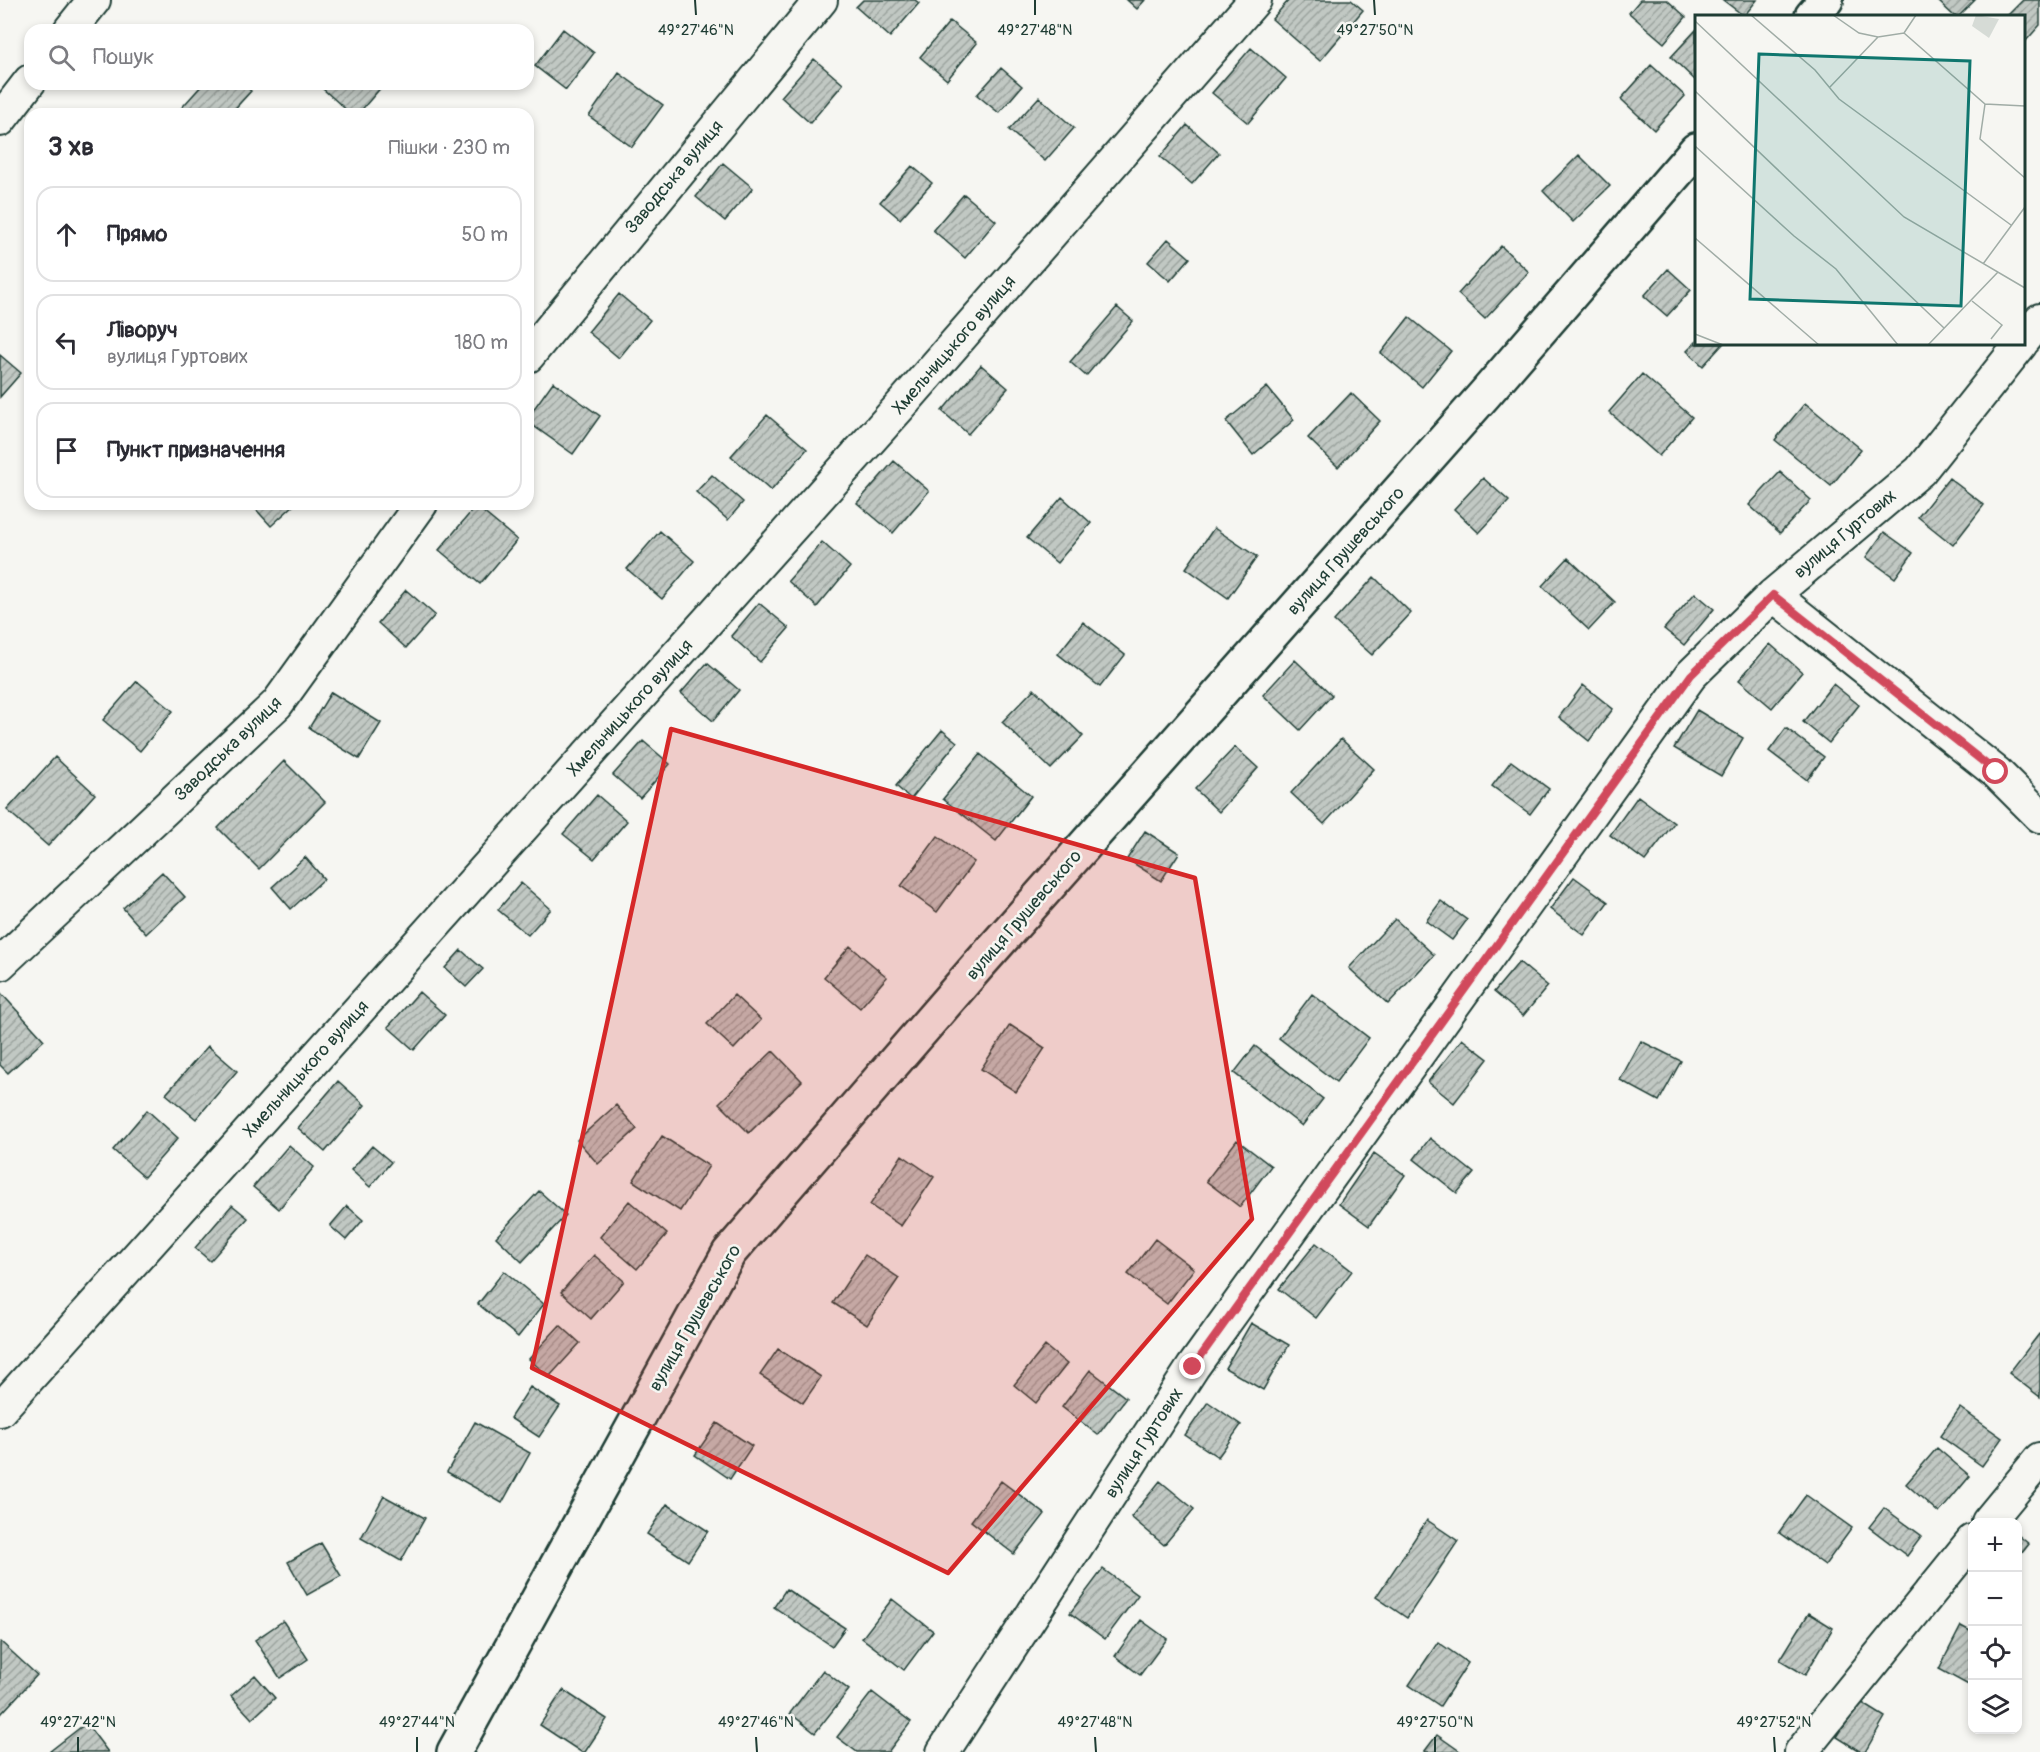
<!DOCTYPE html>
<html lang="uk">
<head>
<meta charset="utf-8">
<style>
	body { margin:0; font-family:Pangolin,sans-serif; background:#f7f7f7; color:#2b2b33 }
	.controls { position:absolute; right:18px; bottom:18px; display:grid; overflow:hidden; border-radius:12px; box-shadow:0 3px 9px #0003 }
	.controls button { width:54px; height:54px; display:grid; place-items:center; padding:0; border:0; border-bottom:2px solid #e1e1e2; background:#fff; color:#2b2b33; font:30px sans-serif }
	.stop { position:absolute; width:18px; height:18px; margin:-14px; border:4px solid #d1495b; border-radius:50%; background:#fff }
	.stop.end { background:#d1495b; border-color:#fff; box-shadow:0 2px 6px #0008 }
	.list { margin:0; padding:0; list-style:none }
	h2 { display:flex; justify-content:space-between; align-items:center; height:78px; margin:0; padding:0 24px; font-size:26px }
	h2 small { font-size:20px; font-weight:400; color:#7c7c81 }
	.list li { display:grid; grid-template-columns:39px 1fr auto; gap:18px; align-items:center; box-sizing:border-box; height:96px; margin:0 12px 12px; padding:0 12px; border:2px solid #e1e1e2; border-radius:18px }
	.list b { display:block; font-size:22px; white-space:nowrap }
	.list p { margin:0; font-size:20px; white-space:nowrap; color:#7c7c81 }
	.list em { font-size:20px; font-style:normal; color:#7c7c81 }
	.icon { flex:none; width:33px; height:33px; fill:none; stroke:currentColor; stroke-width:2; stroke-linecap:round; stroke-linejoin:round }
	.map { position:relative; flex:none; width:2040px; height:1752px; overflow:hidden }
	.search { position:absolute; background:#fff; box-shadow:0 3px 9px #0003; left:24px; top:24px; width:510px; height:66px; display:flex; align-items:center; gap:15px; box-sizing:border-box; padding:0 21px; border-radius:18px; color:#7c7c81; font-size:22px }
	.panel { position:absolute; background:#fff; box-shadow:0 3px 9px #0003; left:24px; top:108px; width:510px; height:402px; border-radius:18px }
	.map>svg:first-child { display:block }
</style>
</head>
<body>
<div class="map">
<svg width="2040" height="1752" viewBox="0 0 2040 1752">
	<defs>
		<pattern id="building-hatch" width="6" height="6" patternUnits="userSpaceOnUse" patternTransform="scale(1.5)"><rect width="6" height="6" fill="#c1c8c3"/><path d="M-1 1l2-2M0 6l6-6M5 7l2-2" fill="none" stroke="#9ca49f"/></pattern>
	</defs>
	<rect width="100%" height="100%" fill="#f6f6f2"/>
	<filter id="ink" filterUnits="userSpaceOnUse"><feTurbulence type="fractalNoise" baseFrequency=".0167" numOctaves="2"/><feDisplacementMap in="SourceGraphic" scale="12" xChannelSelector="R" yChannelSelector="G"/><feConvolveMatrix kernelMatrix="1 2 1 2 8 2 1 2 1" color-interpolation-filters="sRGB"/></filter>
	<g filter="url(#ink)">
		<path fill="url(#building-hatch)" stroke="#1f3d34" stroke-width="1.5" d="M863 0H915L919 3 890 37 856 7Z
			M1127 0H1145L1137 9Z
			M1289 0H1351L1363 10 1320 61 1272 19Z
			M1640 0H1667L1686 17 1664 43 1629 13Z
			M1723 0H1757L1744 16Z
			M1937 0H1975L1959 16H1954Z
			M2023 0H2040V25L2024 43V16H2007Z
			M950 21 977 43 947 80 920 57Z
			M563 29 594 53 566 90 535 66Z
			M1696 30V81L1671 57Z
			M1251 48 1286 78 1248 123 1212 93Z
			M814 59 843 84 810 123 781 97Z
			M1651 65 1685 96 1654 130 1621 99Z
			M1001 68 1022 86 999 113 977 95Z
			M619 73 663 105 632 147 589 116Z
			M203 84H243L251 91 230 114H176Z
			M328 84H384L358 114H351L323 89Z
			M1039 97 1074 128 1045 161 1009 130Z
			M1187 125 1219 153 1192 184 1160 157Z
			M1579 155 1610 186 1573 222 1543 191Z
			M723 163 753 188 725 221 696 197Z
			M912 166 932 183 900 219 880 202Z
			M964 194 996 221 965 258 933 230Z
			M1168 239 1190 258 1170 281 1148 262Z
			M1501 246 1529 272 1485 319 1458 294Z
			M1668 269 1691 290 1667 316 1644 296Z
			M619 294 650 320 619 358 588 332Z
			M1117 307 1133 321 1086 376 1070 362Z
			M1409 317 1451 351 1422 387 1381 353Z
			M1696 342V344H1723L1703 366 1687 351Z
			M0 355 21 373 0 397Z
			M981 365 1008 388 968 434 942 411Z
			M1642 374 1692 417 1659 456 1609 412Z
			M553 382 600 416 573 454 528 422V417Z
			M1267 387 1294 420 1253 455 1226 421Z
			M1351 393 1380 421 1338 467 1308 438Z
			M1805 403 1861 449 1831 486 1775 440Z
			M767 415 807 449 771 491 731 456Z
			M894 461 929 491 893 533 857 503Z
			M1780 472 1811 500 1780 533 1749 505Z
			M712 475 743 502 728 520 696 492Z
			M1483 478 1509 501 1479 533 1454 509Z
			M1949 478 1984 505 1953 545 1918 517Z
			M1062 497 1091 523 1057 563 1027 538Z
			M251 504H295L271 526Z
			M476 506 517 540 480 584 439 550Z
			M1214 528 1257 557 1228 598 1186 568Z
			M660 531 694 561 662 599 627 569Z
			M1884 532 1913 553 1895 578 1866 557Z
			M822 542 850 567 817 607 788 581Z
			M1568 558 1615 602 1589 630 1542 586Z
			M1374 577 1411 613 1372 655 1334 621Z
			M406 590 435 615 406 648 378 623Z
			M1695 593 1714 609 1684 645 1664 629Z
			M759 603 789 628 760 662 731 636Z
			M1083 622 1125 655 1100 687 1058 654Z
			M1770 644 1802 672 1772 708 1739 680Z
			M1295 660 1332 695 1300 730 1263 695Z
			M707 663 739 690 713 721 681 693Z
			M137 681 173 711 140 751 103 720Z
			M1833 684 1859 705 1829 743 1803 722Z
			M1583 685 1613 709 1589 741 1559 717Z
			M1034 689 1083 736 1051 769 1002 722Z
			M331 692 381 723 359 759 309 728Z
			M1697 710 1743 738 1721 776 1674 748Z
			M1786 728 1824 757 1807 780 1769 751Z
			M942 730 957 742 911 799 896 786Z
			M1341 739 1374 769 1324 824 1291 793Z
			M643 741 670 764 640 798 613 775Z
			M1235 747 1258 768 1219 812 1195 789Z
			M980 754 1031 796 996 841 943 799Z
			M55 757 95 794 48 846 7 810Z
			M284 761 325 802 259 869 218 828Z
			M1511 761 1549 789 1530 814 1492 786Z
			M597 795 627 821 594 859 563 834Z
			M1638 796 1674 823 1645 861 1610 835Z
			M1145 831 1179 853 1161 881 1127 859Z
			M938 836 974 862 937 912 901 886Z
			M305 857 324 879 291 909 272 887Z
			M162 872 185 897 146 934 123 908Z
			M1574 877 1608 902 1584 935 1550 909Z
			M521 883 551 909 528 935 498 910Z
			M1441 901 1467 920 1452 940 1426 921Z
			M1395 919 1434 955 1388 1004 1349 968Z
			M850 946 887 977 860 1008 824 977Z
			M461 950 483 969 466 987 445 968Z
			M1519 962 1548 986 1523 1016 1494 992Z
			M0 992 44 1040 8 1073 0 1065Z
			M419 992 445 1015 414 1050 388 1027Z
			M1312 994 1369 1038 1336 1082 1279 1038Z
			M734 995 761 1020 734 1049 707 1024Z
			M1010 1025 1045 1048 1016 1092 981 1069Z
			M1462 1039 1488 1059 1454 1103 1428 1082Z
			M1641 1041 1681 1061 1659 1101 1620 1080Z
			M208 1046 237 1071 196 1119 166 1094Z
			M1255 1046 1323 1099 1302 1126 1234 1073Z
			M773 1051 802 1081 749 1133 719 1103Z
			M338 1081 365 1105 325 1152 298 1128Z
			M616 1105 637 1129 598 1164 577 1140Z
			M147 1110 178 1138 144 1177 113 1150Z
			M662 1136 709 1166 680 1211 633 1181Z
			M1430 1138 1474 1173 1457 1193 1414 1159Z
			M1237 1140 1271 1166 1240 1207 1206 1181Z
			M289 1145 314 1167 279 1209 253 1187Z
			M372 1146 391 1162 370 1187 351 1170Z
			M1374 1153 1405 1175 1369 1226 1339 1204Z
			M902 1155 934 1177 901 1226 870 1205Z
			M539 1191 566 1215 522 1262 496 1237Z
			M629 1201 667 1234 637 1269 600 1237Z
			M232 1205 248 1218 210 1261 195 1248Z
			M347 1206 363 1220 346 1240 330 1226Z
			M1155 1239 1194 1269 1167 1304 1128 1274Z
			M1316 1243 1352 1271 1316 1318 1279 1289Z
			M594 1255 624 1281 591 1319 561 1292Z
			M865 1255 899 1278 867 1325 833 1303Z
			M504 1271 544 1304 518 1337 478 1304Z
			M1251 1323 1289 1345 1263 1390 1225 1368Z
			M560 1325 580 1343 549 1377 529 1359Z
			M2039 1334H2040V1397L2009 1373Z
			M1045 1346 1067 1364 1036 1403 1014 1385Z
			M778 1349 821 1377 803 1403 760 1375Z
			M1090 1370 1126 1398 1098 1435 1062 1407Z
			M530 1387 560 1406 539 1437 510 1418Z
			M1208 1402 1241 1425 1218 1457 1185 1435Z
			M1960 1408 2002 1438 1982 1466 1940 1436Z
			M475 1422 530 1453 502 1503 447 1472Z
			M717 1423 752 1446 730 1479 695 1455Z
			M1937 1448 1970 1476 1939 1513 1906 1484Z
			M1001 1481 1045 1514 1014 1554 971 1521Z
			M1160 1481 1194 1509 1164 1545 1131 1517Z
			M1806 1495 1852 1528 1825 1565 1779 1532Z
			M384 1496 425 1518 401 1561 361 1538Z
			M667 1504 708 1531 688 1561 647 1534Z
			M1884 1508 1922 1536 1907 1556 1869 1527Z
			M1427 1520 1458 1541 1407 1618 1376 1597Z
			M2018 1535 2029 1544 2018 1558Z
			M321 1543 341 1576 307 1595 288 1562Z
			M1103 1569 1138 1595 1105 1639 1070 1613Z
			M786 1589 845 1628 832 1646 774 1607Z
			M892 1599 933 1631 904 1670 862 1638Z
			M1809 1613 1833 1628 1805 1675 1780 1660Z
			M1141 1620 1167 1639 1140 1675 1115 1656Z
			M283 1621 308 1659 280 1678 255 1640Z
			M1961 1626 1972 1632V1687L1939 1669Z
			M1 1642 37 1675 0 1715V1643Z
			M1438 1642 1468 1663 1440 1706 1409 1685Z
			M823 1670 849 1690 815 1733 790 1713Z
			M255 1675 275 1698 252 1719 231 1696Z
			M563 1690 607 1719 585 1752H581L540 1725Z
			M872 1692 911 1722 888 1752H857L837 1737Z
			M1859 1701 1885 1717 1865 1752H1861L1837 1737Z
			M86 1723 108 1752H49Z
			M1437 1735 1461 1752H1424Z"/>
		<g fill="none" stroke-linecap="round" stroke-linejoin="round">
			<defs>
				<path id="street" d="M70 30 94 0
					M0 120 30 81
					M2024 340 2040 320
					M528 356 821 0
					M1773 595 1997 773 2040 816
					M0 964 277 704 421 504
					M0 1410 904 402 1255 0
					M1988 1522 2040 1459
					M943 1752 1193 1367 1691 675 1773 595 1920 471 2021 344
					M1801 1752 1972 1541"/>
				<path id="secondary" d="M1812 16 1826 0
					M454 1752 729 1253 976 968 1485 394 1696 150"/>
			</defs>
			<use href="#street" stroke="#1f3d34" stroke-width="36"/>
			<use href="#secondary" stroke="#1f3d34" stroke-width="38"/>
			<use href="#street" stroke="#f6f6f2" stroke-width="32"/>
			<use href="#secondary" stroke="#f6f6f2" stroke-width="33"/>
		</g>
	</g>
	<g fill="none" stroke-linecap="round" stroke-linejoin="round" filter="url(#ink)">
		<path stroke="#d1495b" stroke-width="8" d="M1193 1367 1691 675 1773 595 1996 772"/>
	</g>
	<path fill="#d62828" fill-opacity="0.2" stroke="#d62828" stroke-width="4.5" stroke-linejoin="round" d="M671 729 1195 878 1252 1219 948 1573 532 1368Z"/>
	<path fill="none" stroke="#1f3d34" stroke-width="2" d="M695 0 696 15M1035 0V15M1374 0 1375 15M78 1737V1752M417 1737V1752M756 1737 757 1752M1095 1737 1096 1752M1435 1737V1752M1774 1737 1775 1752"/>
	<g text-anchor="middle" dominant-baseline="central" stroke-width="5" stroke-linejoin="round" paint-order="stroke">
		<g font-size="18" fill="#1f3d34" stroke="#f6f6f2">
			<text transform="translate(674 177) rotate(-50)">Заводська вулиця</text>
			<text transform="translate(954 345) rotate(-49)">Хмельницького вулиця</text>
			<text transform="translate(1845 534) rotate(-40)">вулиця Гуртових</text>
			<text transform="translate(1346 551) rotate(-48)">вулиця Грушевського</text>
			<text transform="translate(630 708) rotate(-48)">Хмельницького вулиця</text>
			<text transform="translate(228 749) rotate(-44)">Заводська вулиця</text>
			<text transform="translate(1024 915) rotate(-49)">вулиця Грушевського</text>
			<text transform="translate(306 1069) rotate(-48)">Хмельницького вулиця</text>
			<text transform="translate(695 1318) rotate(-60)">вулиця Грушевського</text>
			<text transform="translate(1144 1443) rotate(-57)">вулиця Гуртових</text>
		</g>
	</g>
	<g transform="translate(1695 15)">
		<rect width="330" height="330" fill="#f6f6f2"/>
		<path d="M281 0 304 4 294 23 277 11Z" fill="#d6dbd6"/>
		<path fill="none" stroke="#a0aca6" stroke-width="1.5" d="M56 0 120 55 144 84 316 210M138 0 164 18 183 22 209 18 290 89 330 91M0 6 209 202 330 273M209 18 221 0M134 73 183 22M0 76 249 313M290 89 285 124 330 163M0 131 99 221 141 254 203 330M0 223 124 330M288 249 330 192M277 286 307 310 296 324M0 319 28 330M233 330 303 257"/>
		<path fill="#0f766e" fill-opacity="0.15" stroke="#0f766e" stroke-width="3" d="M64 39 275 46 266 291 55 284Z"/>
		<rect width="330" height="330" fill="none" stroke="#1f3d34" stroke-width="3"/>
	</g>
	<g font-size="15" text-anchor="middle" fill="#1f3d34" stroke="#f6f6f2" stroke-width="5" stroke-linejoin="round" paint-order="stroke">
		<text x="696" y="35">49°27'46"N</text>
		<text x="1035" y="35">49°27'48"N</text>
		<text x="1375" y="35">49°27'50"N</text>
		<text x="78" y="1727">49°27'42"N</text>
		<text x="417" y="1727">49°27'44"N</text>
		<text x="756" y="1727">49°27'46"N</text>
		<text x="1095" y="1727">49°27'48"N</text>
		<text x="1435" y="1727">49°27'50"N</text>
		<text x="1774" y="1727">49°27'52"N</text>
	</g>
</svg>
<div class="controls">
<button>+</button>
<button>−</button>
<button><svg class="icon" aria-label="locate" viewBox="0 0 24 24"><circle cx="12" cy="12" r="6"/><path d="M12 2v4M12 18v4M2 12h4M18 12h4"/></svg></button>
<button><svg class="icon" aria-label="layers" viewBox="0 0 24 24"><path d="M12 4l9 5-9 5-9-5zM3 14l9 5 9-5"/></svg></button>
</div>
<div class="stop" style="left:1996px;top:772px"></div>
<div class="stop end" style="left:1193px;top:1367px"></div>
<div class="search"><svg class="icon" aria-label="search" viewBox="0 0 24 24"><circle cx="10" cy="10" r="6"/><path d="M15 15l6 6"/></svg>Пошук</div>
<section class="panel">
<h2>3 хв<small>Пішки · 230 m</small></h2>
<ul class="list">
<li><svg class="icon" aria-label="ahead" viewBox="0 0 24 24"><path d="M12 20V5M6 11l6-6 6 6"/></svg><div><b>Прямо</b></div><em>50 m</em></li>
<li><svg class="icon" aria-label="left" viewBox="0 0 24 24"><path d="M17 20v-9H6M10 6l-5 5 5 5"/></svg><div><b>Ліворуч</b><p>вулиця Гуртових</p></div><em>180 m</em></li>
<li><svg class="icon" aria-label="arrive" viewBox="0 0 24 24"><path d="M6 21V4h12l-3 4 3 4H6"/></svg><div><b>Пункт призначення</b></div></li>
</ul>
</section>
</div>
</body>
</html>
